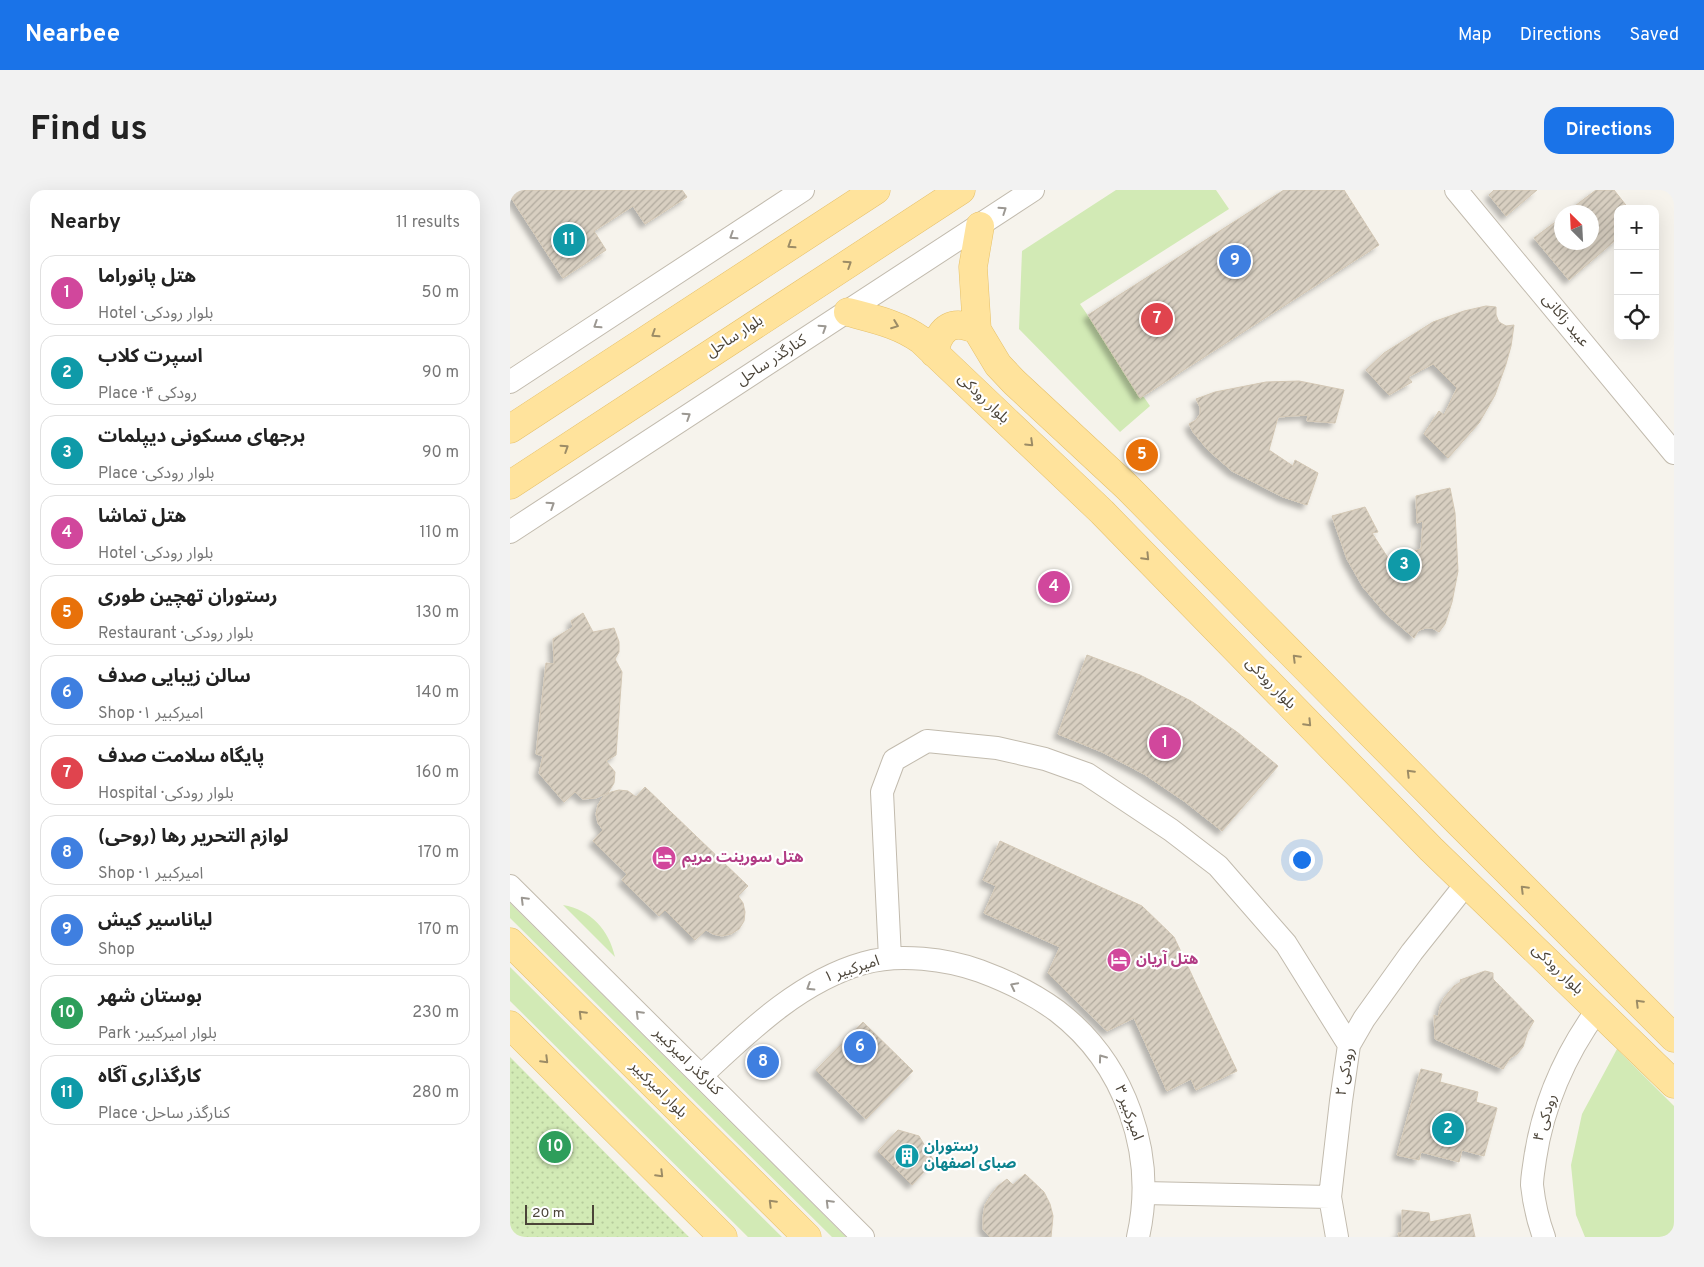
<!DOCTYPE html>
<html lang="en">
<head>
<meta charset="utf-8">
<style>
	body { margin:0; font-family:Overpass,"Noto Sans Arabic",sans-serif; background:#f2f2f2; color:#222 }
	.controls { position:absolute; right:15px; top:15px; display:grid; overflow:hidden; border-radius:10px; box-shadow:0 5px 20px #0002 }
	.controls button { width:45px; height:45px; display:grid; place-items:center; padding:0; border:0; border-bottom:1px solid #e0e0e0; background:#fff; color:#222; font:25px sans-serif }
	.compass { position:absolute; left:1044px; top:15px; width:45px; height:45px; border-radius:50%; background:#fff; box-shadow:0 5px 20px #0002; rotate:336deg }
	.scale { position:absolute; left:15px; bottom:12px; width:69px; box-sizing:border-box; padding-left:5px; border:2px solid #4b4439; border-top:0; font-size:14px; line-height:18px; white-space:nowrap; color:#4b4439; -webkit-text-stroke:4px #fff; paint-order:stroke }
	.you { position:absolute; left:791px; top:669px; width:18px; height:18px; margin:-12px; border:4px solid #fff; border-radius:50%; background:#1a73e8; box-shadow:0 0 0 8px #1a73e833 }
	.badge { display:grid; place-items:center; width:32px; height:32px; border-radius:50%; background:#1a73e8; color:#fff; font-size:16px; font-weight:700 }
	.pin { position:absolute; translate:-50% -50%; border:2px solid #fff; box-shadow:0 1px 5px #0006 }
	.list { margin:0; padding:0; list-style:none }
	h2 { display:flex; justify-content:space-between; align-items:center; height:65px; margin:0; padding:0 20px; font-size:21px }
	h2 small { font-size:16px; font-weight:400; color:#767676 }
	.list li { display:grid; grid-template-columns:32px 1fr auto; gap:15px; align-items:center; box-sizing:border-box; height:70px; margin:0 10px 10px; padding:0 10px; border:1px solid #e0e0e0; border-radius:15px }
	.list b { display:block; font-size:19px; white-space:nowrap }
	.list p { margin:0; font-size:16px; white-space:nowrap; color:#767676 }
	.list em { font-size:16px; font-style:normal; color:#767676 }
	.icon { flex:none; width:28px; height:28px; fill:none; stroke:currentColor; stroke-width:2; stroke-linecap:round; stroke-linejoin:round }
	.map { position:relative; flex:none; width:1164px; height:1047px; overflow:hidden; border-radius:15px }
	header { display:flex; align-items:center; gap:30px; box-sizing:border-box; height:70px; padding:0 25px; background:#1a73e8; color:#fff }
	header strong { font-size:24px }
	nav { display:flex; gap:28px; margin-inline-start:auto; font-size:18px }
	.intro { display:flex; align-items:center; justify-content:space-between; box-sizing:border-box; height:120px; padding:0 30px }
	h1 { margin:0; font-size:35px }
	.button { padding:12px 22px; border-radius:15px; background:#1a73e8; color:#fff; font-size:18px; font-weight:700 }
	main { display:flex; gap:30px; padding:0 30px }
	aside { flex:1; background:#fff; border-radius:15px; box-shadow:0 5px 20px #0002 }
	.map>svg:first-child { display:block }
</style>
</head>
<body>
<header>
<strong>Nearbee</strong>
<nav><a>Map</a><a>Directions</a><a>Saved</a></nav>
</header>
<div class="intro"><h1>Find us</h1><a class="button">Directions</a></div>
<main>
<aside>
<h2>Nearby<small>11 results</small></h2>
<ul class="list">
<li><span class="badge" style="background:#d1479c">1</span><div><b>هتل پانوراما</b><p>Hotel · بلوار رودکی</p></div><em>50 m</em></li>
<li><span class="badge" style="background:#0f9aa8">2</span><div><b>اسپرت کلاب</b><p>Place · رودکی ۴</p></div><em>90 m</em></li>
<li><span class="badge" style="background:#0f9aa8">3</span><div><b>برجهای مسکونی دیپلمات</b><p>Place · بلوار رودکی</p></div><em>90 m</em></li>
<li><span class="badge" style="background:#d1479c">4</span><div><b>هتل تماشا</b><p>Hotel · بلوار رودکی</p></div><em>110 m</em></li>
<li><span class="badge" style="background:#e8710a">5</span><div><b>رستوران تهچین طوری</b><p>Restaurant · بلوار رودکی</p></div><em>130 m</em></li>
<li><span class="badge" style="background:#3f7fe0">6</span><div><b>سالن زیبایی صدف</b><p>Shop · امیرکبیر ۱</p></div><em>140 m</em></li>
<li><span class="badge" style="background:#e0444e">7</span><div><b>پایگاه سلامت صدف</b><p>Hospital · بلوار رودکی</p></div><em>160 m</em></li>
<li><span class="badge" style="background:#3f7fe0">8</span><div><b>لوازم التحریر رها (روحی)</b><p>Shop · امیرکبیر ۱</p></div><em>170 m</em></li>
<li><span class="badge" style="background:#3f7fe0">9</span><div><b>لیاناسیر کیش</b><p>Shop</p></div><em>170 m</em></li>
<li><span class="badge" style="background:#2e9e5b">10</span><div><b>بوستان شهر</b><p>Park · بلوار امیرکبیر</p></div><em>230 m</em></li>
<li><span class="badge" style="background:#0f9aa8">11</span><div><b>کارگذاری آگاه</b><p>Place · کنارگذر ساحل</p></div><em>280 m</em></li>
</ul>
</aside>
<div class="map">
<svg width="1164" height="1047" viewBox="0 0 1164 1047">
	<defs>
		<pattern id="park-dots" width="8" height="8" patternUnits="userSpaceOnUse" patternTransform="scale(1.25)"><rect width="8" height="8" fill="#d2eab5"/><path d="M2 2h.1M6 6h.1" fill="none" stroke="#b6ca9c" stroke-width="1.8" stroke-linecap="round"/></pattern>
		<pattern id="building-hatch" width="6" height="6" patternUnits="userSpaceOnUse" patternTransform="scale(1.25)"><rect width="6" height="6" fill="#d8cfc1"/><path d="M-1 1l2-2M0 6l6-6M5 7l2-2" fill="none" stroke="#b1aa9e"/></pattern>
		<filter id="shadow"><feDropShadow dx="-4.5" dy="4.5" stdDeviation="2.5" flood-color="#0004"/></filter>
	</defs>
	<rect width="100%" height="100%" fill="#f6f3ec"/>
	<path fill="#d2eab5" d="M606 0H706L719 19 570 114 640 216 610 242 509 139 512 61Z
		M0 713 336 1047H322L0 728Z
		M53 715C81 720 99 740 105 767Z
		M0 777 272 1047H238L0 811Z
		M1107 859 1164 916V1047H1075L1066 1025 1061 975 1072 924Z"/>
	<path fill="url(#park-dots)" d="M0 867 179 1047H0Z"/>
	<path fill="url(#building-hatch)" stroke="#d3c7b4" filter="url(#shadow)" d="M0 0H172L177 7 135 34 123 16 84 41 96 60 53 88 0 6Z
		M774 0H834L869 55 630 208 578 125Z
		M984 0H1027L996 26 979 5Z
		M1086 0H1104L1119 19H1108V48L1059 90 1024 48 1052 27V52H1082V22H1057Z
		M976 116 986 117V125L989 132 996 136 1004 135 1001 156 996 174 985 205 969 233 938 268 914 244 929 221 934 225 947 198 923 174 898 187 902 192 879 205 856 180 874 163 923 132 954 121Z
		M789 191 834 200 825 233 797 231 798 225 768 227 759 260 783 276 785 270 808 283 797 315 773 307 722 281 698 260 683 242 679 234 686 230 690 224V217L686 209 705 202 756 192Z
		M940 298 945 323 948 381 942 412 935 434 929 442 922 438H915L908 441 904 448 875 423 853 397 837 369 822 326 855 317 868 342 862 343 878 368 911 359 913 331 907 333 906 306Z
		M73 423 83 442 104 438 109 452V462L105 469 112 482 106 565 96 571 105 582 104 593 98 603 86 608 73 609 65 602 54 612 29 583 33 566 26 564 36 473 44 474 43 449 63 437 61 431Z
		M577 465 630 485 681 511 727 542 768 576 712 641 674 611 634 584 592 562 548 544Z
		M135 597 238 696 228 706 233 713 235 722 234 731 229 739 221 744 212 746 203 744 196 740 185 750 155 720 149 726 112 690 117 684 83 651 93 640 88 633 86 624 88 615 93 607 101 602 109 600 118 601 126 607Z
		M490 651 632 716 664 747 727 881 686 900 681 889 657 901 624 828 597 841 538 783 550 757 474 723 486 696 473 690Z
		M975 781 983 783V789L1024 831 1018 841 1013 857 1007 864 1000 868 993 879 925 849 924 825 928 827 930 817 934 808 944 796 951 792 950 790Z
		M353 832 403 881 356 929 306 880Z
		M911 879 932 884 930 892 968 902 966 912 987 918 974 966 952 960 949 972 911 962 909 970 887 965Z
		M388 940 409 946 424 971 402 995 368 961Z
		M515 984 534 1002 540 1014 543 1026 541 1047H480L473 1039V1027L475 1015 481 1005 488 996 497 989 503 995Z
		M892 1020 919 1023 920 1032 960 1024 965 1047H889L888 1043H892Z"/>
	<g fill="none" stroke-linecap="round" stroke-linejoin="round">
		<defs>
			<path id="minor" d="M946 0 1164 263
				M0 192 293 0
				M0 342 523 0
				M0 696 353 1047
				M380 768 372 602 384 570 417 551 487 558 535 569 577 584 661 640 708 676 776 754 839 855
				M191 886C239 841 290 791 354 773 389 763 437 769 470 781 497 791 524 804 547 821 615 873 647 963 628 1047
				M634 1003 820 1007
				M827 1047 820 1007 831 911 839 855 854 829 902 762 956 694
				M1034 1047C1028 1031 1024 1013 1022 995 1022 987 1024 977 1025 969 1033 915 1056 863 1088 819"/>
			<path id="major" d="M470 36 463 77 467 140 488 175 504 192 616 296 947 631 1164 848
				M338 122C364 129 389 134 411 150L592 322 921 659 1164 894
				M424 163C430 136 443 129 467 140
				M0 239 366 0
				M0 295 451 0
				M0 752 297 1047
				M0 835 213 1047"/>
		</defs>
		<use href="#minor" stroke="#c2bbae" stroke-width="24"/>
		<use href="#major" stroke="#e6c16a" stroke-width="29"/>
		<use href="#minor" stroke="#fff" stroke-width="22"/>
		<use href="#major" stroke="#ffe39c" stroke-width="28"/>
	</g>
	<defs><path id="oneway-chevron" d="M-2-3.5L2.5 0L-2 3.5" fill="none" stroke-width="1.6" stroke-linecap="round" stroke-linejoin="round" transform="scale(1.25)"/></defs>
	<g stroke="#9c9892">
		<use href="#oneway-chevron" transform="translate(493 20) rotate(-34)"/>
		<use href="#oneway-chevron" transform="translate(223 46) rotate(147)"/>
		<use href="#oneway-chevron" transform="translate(87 135) rotate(147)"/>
		<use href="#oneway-chevron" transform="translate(313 138) rotate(-33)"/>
		<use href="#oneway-chevron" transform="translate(177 226) rotate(-33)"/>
		<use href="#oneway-chevron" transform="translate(41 315) rotate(-33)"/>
		<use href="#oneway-chevron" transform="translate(14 710) rotate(-135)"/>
		<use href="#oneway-chevron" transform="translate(504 796) rotate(-153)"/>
		<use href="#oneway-chevron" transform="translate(300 797) rotate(148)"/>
		<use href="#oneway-chevron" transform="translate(129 824) rotate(-135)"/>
		<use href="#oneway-chevron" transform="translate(592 868) rotate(-126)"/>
		<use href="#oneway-chevron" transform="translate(319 1013) rotate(-135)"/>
	</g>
	<g stroke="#9c8c66">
		<use href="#oneway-chevron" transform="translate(281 55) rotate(147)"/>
		<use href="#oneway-chevron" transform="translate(338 74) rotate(-33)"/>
		<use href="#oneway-chevron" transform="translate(385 135) rotate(21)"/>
		<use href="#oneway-chevron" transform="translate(145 144) rotate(147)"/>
		<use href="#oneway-chevron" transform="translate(520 253) rotate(44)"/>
		<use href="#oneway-chevron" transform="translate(55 258) rotate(-33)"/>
		<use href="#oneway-chevron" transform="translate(636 367) rotate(46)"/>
		<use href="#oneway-chevron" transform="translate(786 468) rotate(-135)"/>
		<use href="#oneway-chevron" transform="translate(798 533) rotate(46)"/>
		<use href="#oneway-chevron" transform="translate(900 583) rotate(-135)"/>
		<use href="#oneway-chevron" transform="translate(1014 699) rotate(-135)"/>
		<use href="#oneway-chevron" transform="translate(1129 813) rotate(-135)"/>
		<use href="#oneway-chevron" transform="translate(72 824) rotate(-135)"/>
		<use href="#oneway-chevron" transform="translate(35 870) rotate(45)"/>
		<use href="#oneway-chevron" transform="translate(150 984) rotate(45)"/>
		<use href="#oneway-chevron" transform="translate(262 1013) rotate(-135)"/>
	</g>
	<defs>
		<symbol id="hotel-disc" viewBox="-11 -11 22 22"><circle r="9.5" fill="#d1479c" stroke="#fff"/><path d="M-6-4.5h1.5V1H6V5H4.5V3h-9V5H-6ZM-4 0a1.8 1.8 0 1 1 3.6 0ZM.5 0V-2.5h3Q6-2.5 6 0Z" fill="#fff"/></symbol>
		<symbol id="building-disc" viewBox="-11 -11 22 22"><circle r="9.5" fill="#0f9aa8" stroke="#fff"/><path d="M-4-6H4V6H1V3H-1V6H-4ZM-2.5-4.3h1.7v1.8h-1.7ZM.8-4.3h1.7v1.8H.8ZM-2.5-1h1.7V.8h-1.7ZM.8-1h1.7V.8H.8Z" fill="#fff"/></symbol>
	</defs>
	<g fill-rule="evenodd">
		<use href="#hotel-disc" x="140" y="654" width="28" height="28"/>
		<use href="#hotel-disc" x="595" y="756" width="28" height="28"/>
		<use href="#building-disc" x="383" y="952" width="28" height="28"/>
	</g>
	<g text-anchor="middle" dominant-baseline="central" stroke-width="4.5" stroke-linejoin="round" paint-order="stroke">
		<g font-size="15" fill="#4b4439" stroke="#fff">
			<text transform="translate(1055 131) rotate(50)">عبید زاکانی</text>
			<text transform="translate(225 147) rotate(-33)">بلوار ساحل</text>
			<text transform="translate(262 171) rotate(-33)">کنارگذر ساحل</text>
			<text transform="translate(473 209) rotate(44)">بلوار رودکی</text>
			<text transform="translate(760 494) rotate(46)">بلوار رودکی</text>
			<text transform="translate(342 780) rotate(-18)">امیرکبیر ۱</text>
			<text transform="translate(1047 780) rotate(44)">بلوار رودکی</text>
			<text transform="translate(177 872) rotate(45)">کنارگذر امیرکبیر</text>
			<text transform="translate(836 882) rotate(-80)">رودکی ۲</text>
			<text transform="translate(148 900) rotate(45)">بلوار امیرکبیر</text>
			<text transform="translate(618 923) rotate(70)">امیرکبیر ۳</text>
			<text transform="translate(1036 928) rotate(-73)">رودکی ۴</text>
		</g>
		<g font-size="15" font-weight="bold" fill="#b23c85" stroke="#fff" text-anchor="start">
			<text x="172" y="668">هتل سورینت مريم</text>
			<text x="626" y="770">هتل آریان</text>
		</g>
		<g font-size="15" font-weight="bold" fill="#0d838f" stroke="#fff" text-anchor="start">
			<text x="414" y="957">رستوران<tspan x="414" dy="17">صبای اصفهان</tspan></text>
		</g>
	</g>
</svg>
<div class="controls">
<button>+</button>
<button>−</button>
<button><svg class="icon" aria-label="locate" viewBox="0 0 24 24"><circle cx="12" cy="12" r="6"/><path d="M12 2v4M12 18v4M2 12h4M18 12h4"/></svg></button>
</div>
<svg class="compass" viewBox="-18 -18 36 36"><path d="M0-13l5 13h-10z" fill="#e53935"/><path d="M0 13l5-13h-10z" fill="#767676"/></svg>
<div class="scale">20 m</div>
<div class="you"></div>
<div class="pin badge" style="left:655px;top:553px;background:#d1479c">1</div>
<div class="pin badge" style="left:938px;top:939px;background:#0f9aa8">2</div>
<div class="pin badge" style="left:894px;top:375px;background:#0f9aa8">3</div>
<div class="pin badge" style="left:544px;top:397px;background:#d1479c">4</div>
<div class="pin badge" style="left:632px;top:265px;background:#e8710a">5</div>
<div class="pin badge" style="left:350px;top:857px;background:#3f7fe0">6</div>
<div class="pin badge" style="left:647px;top:129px;background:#e0444e">7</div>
<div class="pin badge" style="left:253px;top:872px;background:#3f7fe0">8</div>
<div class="pin badge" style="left:725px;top:71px;background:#3f7fe0">9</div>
<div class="pin badge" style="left:45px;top:957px;background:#2e9e5b">10</div>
<div class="pin badge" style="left:59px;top:50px;background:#0f9aa8">11</div>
</div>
</main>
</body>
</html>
